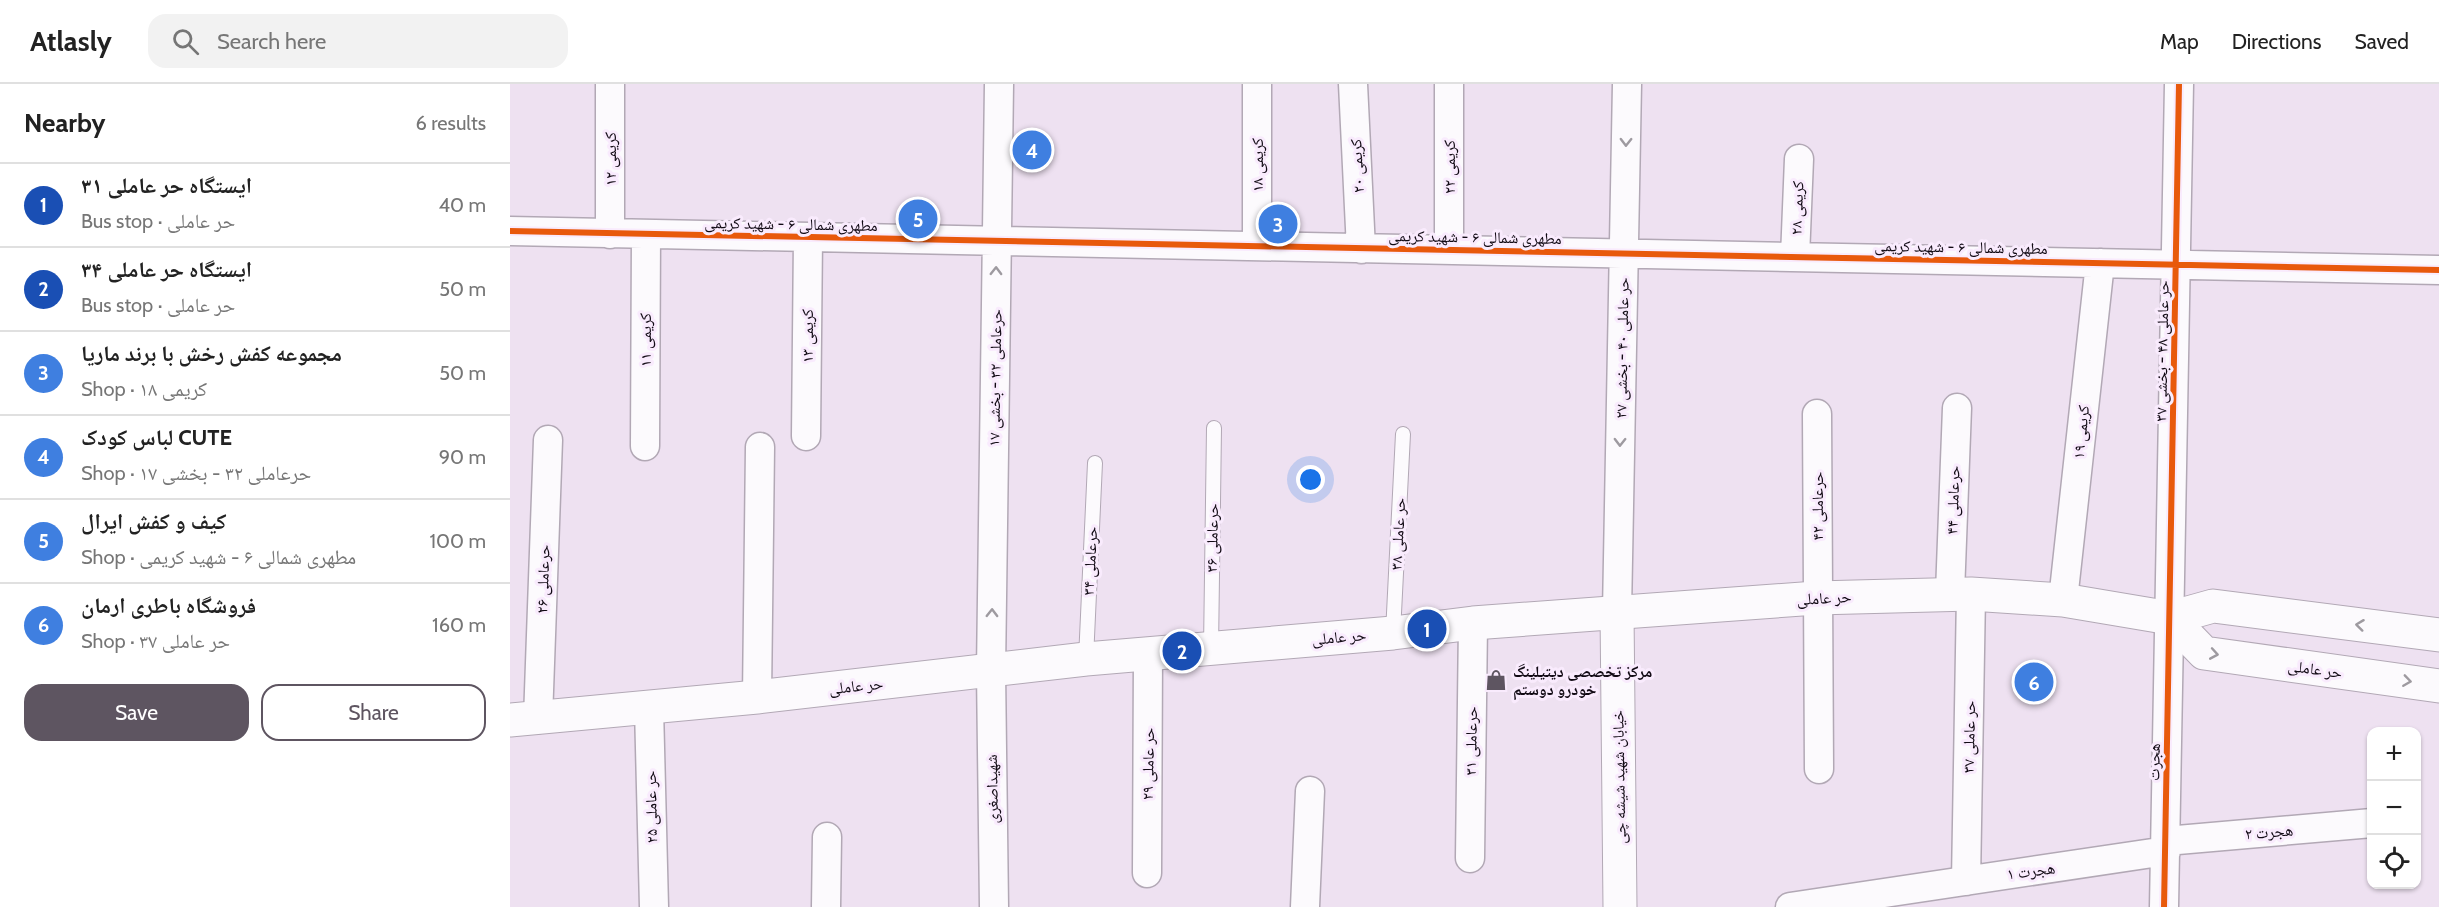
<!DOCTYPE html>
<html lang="en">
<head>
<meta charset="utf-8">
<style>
	body { margin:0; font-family:Cabin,"Noto Naskh Arabic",sans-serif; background:#f2f2f2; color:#222 }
	.controls { position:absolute; right:18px; bottom:18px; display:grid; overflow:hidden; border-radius:12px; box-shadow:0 2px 4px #0004 }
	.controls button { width:54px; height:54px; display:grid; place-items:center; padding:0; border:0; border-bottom:2px solid #e0e0e0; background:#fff; color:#222; font:30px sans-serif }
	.you { position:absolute; left:801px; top:396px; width:21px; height:21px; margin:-15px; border:4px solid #fff; border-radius:50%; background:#1a73e8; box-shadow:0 0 0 9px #1a73e833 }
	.badge { display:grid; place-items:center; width:39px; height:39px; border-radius:50%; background:#5e5561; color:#fff; font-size:20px; font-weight:700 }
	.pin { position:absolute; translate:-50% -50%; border:3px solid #fff; box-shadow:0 2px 6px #0006 }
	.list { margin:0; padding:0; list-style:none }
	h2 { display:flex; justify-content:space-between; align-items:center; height:78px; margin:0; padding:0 24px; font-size:26px }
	h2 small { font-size:20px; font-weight:400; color:#767676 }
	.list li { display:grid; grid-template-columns:39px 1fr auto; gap:18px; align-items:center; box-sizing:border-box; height:84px; padding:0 24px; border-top:2px solid #e0e0e0 }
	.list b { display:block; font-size:22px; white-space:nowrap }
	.list p { margin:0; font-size:20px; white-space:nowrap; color:#767676 }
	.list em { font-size:20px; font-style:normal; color:#767676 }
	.actions { display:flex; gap:12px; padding:18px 24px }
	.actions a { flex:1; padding:14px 0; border:2px solid #5e5561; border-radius:18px; text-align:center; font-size:21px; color:#5e5561 }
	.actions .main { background:#5e5561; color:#fff }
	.icon { flex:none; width:33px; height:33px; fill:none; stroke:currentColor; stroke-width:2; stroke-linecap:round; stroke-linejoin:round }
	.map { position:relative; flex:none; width:1929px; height:823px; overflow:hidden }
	header { display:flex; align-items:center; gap:36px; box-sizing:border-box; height:84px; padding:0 30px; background:#fff; border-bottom:2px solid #e0e0e0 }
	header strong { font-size:28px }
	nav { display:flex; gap:33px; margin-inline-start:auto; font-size:21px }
	.search { width:420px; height:54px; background:#f2f2f2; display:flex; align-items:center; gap:15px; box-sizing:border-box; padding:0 21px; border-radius:18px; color:#767676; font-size:22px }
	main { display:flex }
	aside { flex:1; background:#fff }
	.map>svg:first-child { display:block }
</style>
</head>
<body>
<header>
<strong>Atlasly</strong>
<div class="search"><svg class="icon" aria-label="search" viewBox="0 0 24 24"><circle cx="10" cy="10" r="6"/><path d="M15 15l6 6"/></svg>Search here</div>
<nav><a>Map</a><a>Directions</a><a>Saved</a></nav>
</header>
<main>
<aside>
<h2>Nearby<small>6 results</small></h2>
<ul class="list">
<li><span class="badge" style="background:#1a4fb4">1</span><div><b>ایستگاه حر عاملی ۳۱</b><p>Bus stop · حر عاملی</p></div><em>40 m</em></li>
<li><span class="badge" style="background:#1a4fb4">2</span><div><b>ایستگاه حر عاملی ۳۴</b><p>Bus stop · حر عاملی</p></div><em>50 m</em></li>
<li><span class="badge" style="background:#3f7fe0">3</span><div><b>مجموعه کفش رخش با برند ماریا</b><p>Shop · کریمی ۱۸</p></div><em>50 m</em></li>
<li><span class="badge" style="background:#3f7fe0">4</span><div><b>لباس کودک CUTE</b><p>Shop · حرعاملی ۳۲ - بخشی ۱۷</p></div><em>90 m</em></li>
<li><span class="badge" style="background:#3f7fe0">5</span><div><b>کیف و کفش ایرال</b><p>Shop · مطهری شمالی ۶ - شهید کریمی</p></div><em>100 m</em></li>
<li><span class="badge" style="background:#3f7fe0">6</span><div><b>فروشگاه باطری ارمان</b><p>Shop · حر عاملی ۳۷</p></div><em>160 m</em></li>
</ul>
<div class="actions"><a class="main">Save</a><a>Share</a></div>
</aside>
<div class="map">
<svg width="1929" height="823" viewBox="0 0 1929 823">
	<rect width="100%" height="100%" fill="#eee1f1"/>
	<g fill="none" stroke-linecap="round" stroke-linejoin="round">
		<defs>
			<path id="service" d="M883 549 893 350
				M701 565 704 344
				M576 575 585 379"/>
			<path id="minor" d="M100 0V150
				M747 0V162
				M843 0 851 165
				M939 0V166
				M0 147 1929 186
				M1285 173 1289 75
				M1307 330 1309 685
				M296 352 298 153
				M135 362 136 150
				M1440 509 1447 324
				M1553 516 1590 179
				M1107 528 1117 0
				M247 613 250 363
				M139 624 144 823
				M28 635 38 356
				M1656 757 1862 739
				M960 774 963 539
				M637 789 638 570
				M1456 797 1461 510
				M316 823 317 753
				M484 823 481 587 489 0
				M795 823 800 707
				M1280 823 1656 767
				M1654 823 1669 0"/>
			<path id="tertiary" d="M1107 528 1110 823"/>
			<path id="secondary" d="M1660 534 1694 569 1929 602
				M0 636 247 613 576 575 883 549 963 539 1306 514 1461 510 1553 516 1660 534 1703 522 1929 551"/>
		</defs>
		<use href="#service" stroke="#b2a8b5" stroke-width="16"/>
		<use href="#minor" stroke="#b2a8b5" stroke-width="31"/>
		<use href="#tertiary" stroke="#b2a8b5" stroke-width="35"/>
		<use href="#secondary" stroke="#b2a8b5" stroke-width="35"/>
		<use href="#service" stroke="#fcfafd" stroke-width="14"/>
		<use href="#minor" stroke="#fcfafd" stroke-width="28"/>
		<use href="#tertiary" stroke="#fcfafd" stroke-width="33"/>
		<use href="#secondary" stroke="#fcfafd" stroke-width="33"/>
		<defs>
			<path id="cycleway" d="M0 147 1929 186
				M1654 823 1669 0"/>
		</defs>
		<use href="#cycleway" stroke="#f9ebfd" stroke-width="10"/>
		<use href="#cycleway" stroke="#e8590c" stroke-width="6"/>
	</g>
	<defs><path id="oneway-chevron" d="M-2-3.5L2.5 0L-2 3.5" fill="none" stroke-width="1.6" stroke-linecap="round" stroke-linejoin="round" transform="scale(1.5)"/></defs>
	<g stroke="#9e9aa0">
		<use href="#oneway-chevron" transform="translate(1116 58) rotate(91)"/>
		<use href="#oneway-chevron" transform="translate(486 187) rotate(-89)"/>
		<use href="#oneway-chevron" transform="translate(1110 358) rotate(91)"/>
		<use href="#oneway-chevron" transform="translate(482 529) rotate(-89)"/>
		<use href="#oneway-chevron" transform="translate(1850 541) rotate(-173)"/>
		<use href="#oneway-chevron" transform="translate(1704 570) rotate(10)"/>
		<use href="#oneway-chevron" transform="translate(1897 597) rotate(8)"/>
	</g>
	<defs>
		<symbol id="shop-bare" viewBox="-9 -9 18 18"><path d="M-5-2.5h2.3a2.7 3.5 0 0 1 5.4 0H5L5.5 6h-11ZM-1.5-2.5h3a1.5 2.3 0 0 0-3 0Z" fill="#5e5561" stroke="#f9ebfd" stroke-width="2.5" paint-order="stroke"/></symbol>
	</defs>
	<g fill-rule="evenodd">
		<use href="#shop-bare" x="971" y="581" width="30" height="30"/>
	</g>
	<g text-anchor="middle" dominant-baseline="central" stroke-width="6" stroke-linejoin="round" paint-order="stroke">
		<g font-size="16" fill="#110a14" stroke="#f9ebfd">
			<text transform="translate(100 75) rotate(-90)">کریمی ۱۲</text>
			<text transform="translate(747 81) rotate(-90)">کریمی ۱۸</text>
			<text transform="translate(847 82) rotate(-93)">کریمی ۲۰</text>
			<text transform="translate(939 83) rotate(-90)">کریمی ۲۲</text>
			<text transform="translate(1287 124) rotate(-88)">کریمی ۲۸</text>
			<text transform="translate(281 140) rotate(1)">مطهری شمالی ۶ - شهید کریمی</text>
			<text transform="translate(965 153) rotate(1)">مطهری شمالی ۶ - شهید کریمی</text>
			<text transform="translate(1451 163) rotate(1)">مطهری شمالی ۶ - شهید کریمی</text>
			<text transform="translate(297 252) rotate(-90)">کریمی ۱۳</text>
			<text transform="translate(135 256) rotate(-90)">کریمی ۱۱</text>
			<text transform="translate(1112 264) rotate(-89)">حر عاملی ۴۰ - بخشی ۲۷</text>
			<text transform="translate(1652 267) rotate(-89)">حر عاملی ۴۸ - بخشی ۳۷</text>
			<text transform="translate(485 294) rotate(-89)">حرعاملی ۳۲ - بخشی ۱۷</text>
			<text transform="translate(1571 348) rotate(-84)">کریمی ۱۹</text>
			<text transform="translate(1443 416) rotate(-88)">حرعاملی ۴۴</text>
			<text transform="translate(1307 422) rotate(-90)">حرعاملی ۴۲</text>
			<text transform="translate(888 450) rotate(-87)">حر عاملی ۳۸</text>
			<text transform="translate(702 454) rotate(-89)">حرعاملی ۳۶</text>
			<text transform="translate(580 477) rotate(-87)">حرعاملی ۳۴</text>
			<text transform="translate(33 495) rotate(-88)">حرعاملی ۲۶</text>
			<text transform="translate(1314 514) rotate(-3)">حر عاملی</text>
			<text transform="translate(829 553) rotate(-5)">حر عاملی</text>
			<text transform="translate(1805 585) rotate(8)">حر عاملی</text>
			<text transform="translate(346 602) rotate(-6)">حر عاملی</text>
			<text transform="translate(1459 653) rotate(-89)">حر عاملی ۳۷</text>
			<text transform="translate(961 657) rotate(-89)">حرعاملی ۳۱</text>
			<text transform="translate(1644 678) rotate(-89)">هجرت</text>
			<text transform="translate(638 680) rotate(-89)">حر عاملی ۲۹</text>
			<text transform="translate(1109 693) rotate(-91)">خیابان شهید شیشه چی</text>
			<text transform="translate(482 705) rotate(-91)">شهیداصغری</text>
			<text transform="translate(141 723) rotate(-91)">حر عاملی ۲۵</text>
			<text transform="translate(1759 748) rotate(-5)">هجرت ۲</text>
			<text transform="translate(1521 787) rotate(-8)">هجرت ۱</text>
		</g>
		<g font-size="16" font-weight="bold" fill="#110a14" stroke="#f9ebfd" text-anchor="start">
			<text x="1003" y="587">مرکز تخصصی دیتیلینگ<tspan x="1003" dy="18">خودرو دوستم</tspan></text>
		</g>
	</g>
</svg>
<div class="controls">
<button>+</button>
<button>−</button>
<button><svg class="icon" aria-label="locate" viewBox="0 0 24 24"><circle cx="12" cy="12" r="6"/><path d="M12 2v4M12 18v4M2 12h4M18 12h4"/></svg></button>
</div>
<div class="you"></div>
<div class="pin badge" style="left:917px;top:545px;background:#1a4fb4">1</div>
<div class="pin badge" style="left:672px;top:567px;background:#1a4fb4">2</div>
<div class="pin badge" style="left:768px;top:140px;background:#3f7fe0">3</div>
<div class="pin badge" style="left:522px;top:66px;background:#3f7fe0">4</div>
<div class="pin badge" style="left:408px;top:135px;background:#3f7fe0">5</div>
<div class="pin badge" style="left:1524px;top:598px;background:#3f7fe0">6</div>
</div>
</main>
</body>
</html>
